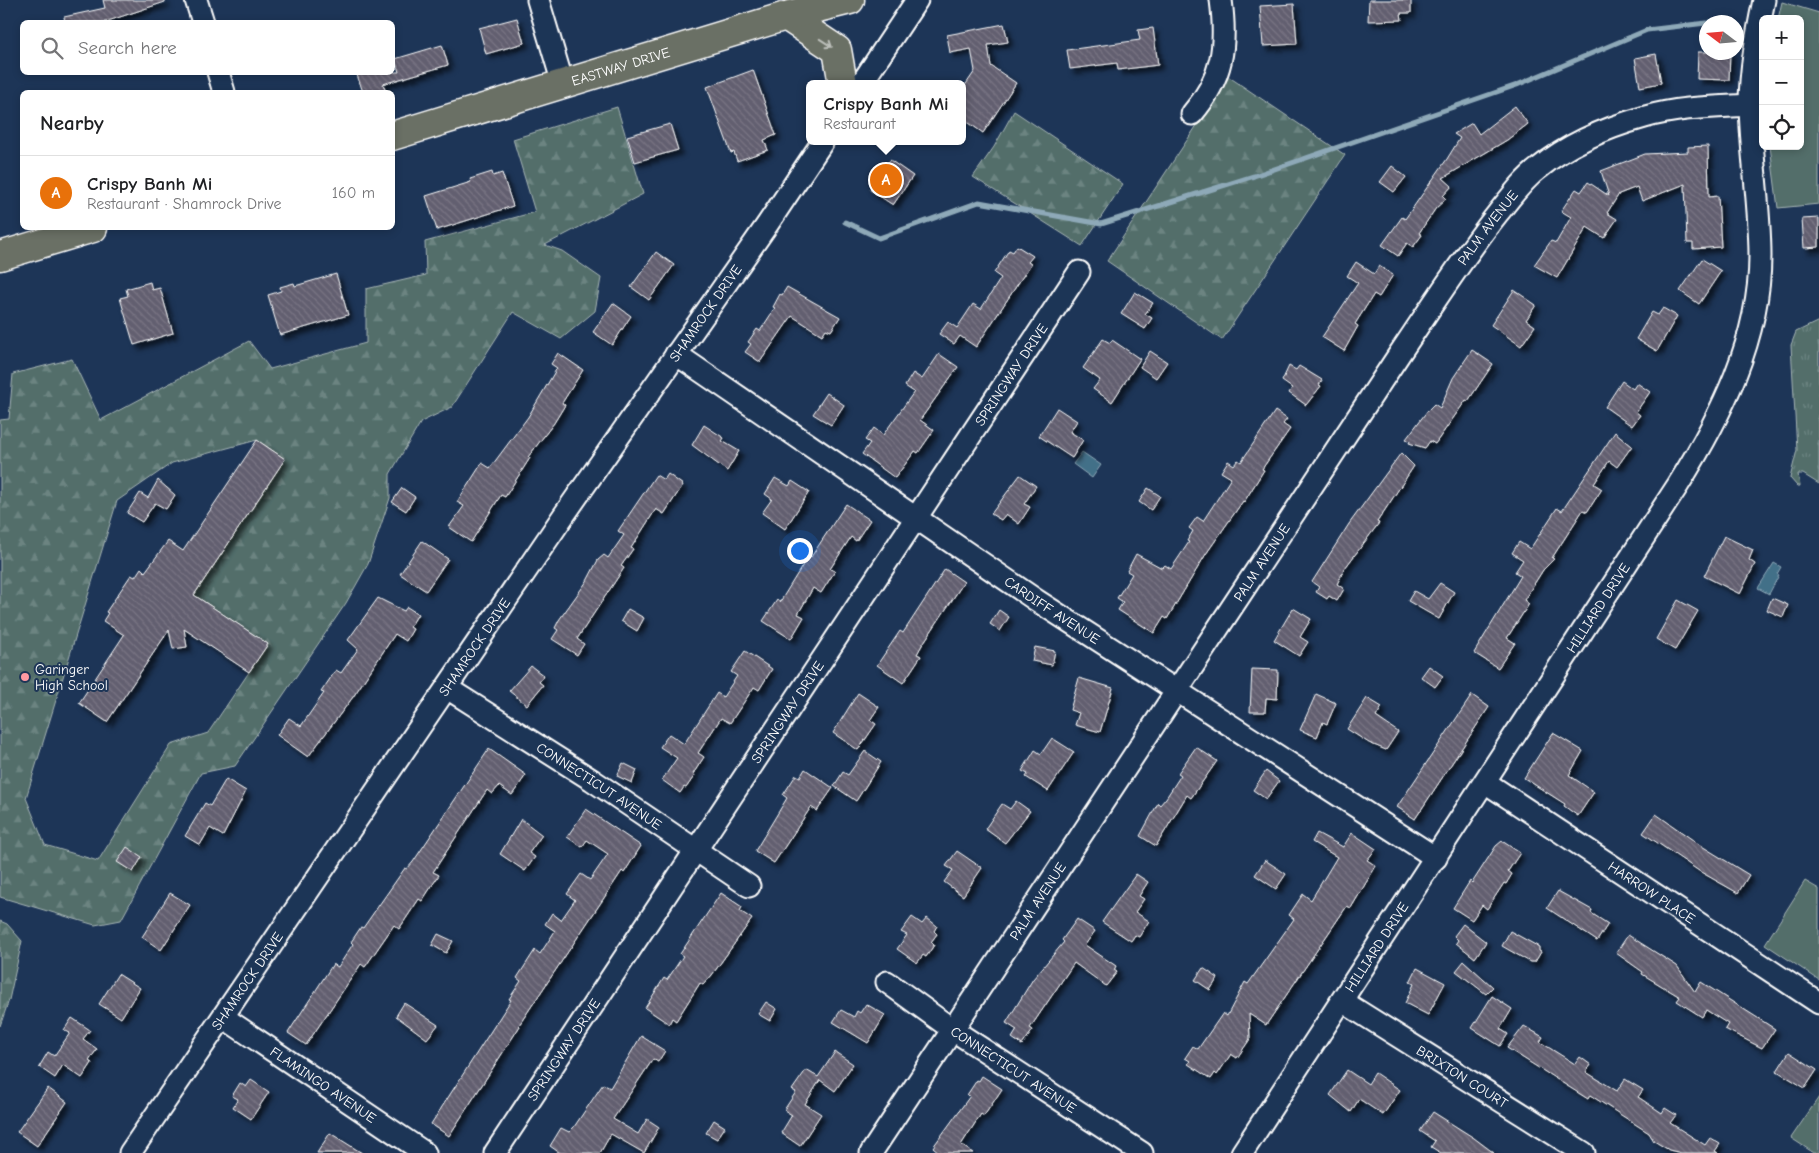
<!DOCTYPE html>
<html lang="en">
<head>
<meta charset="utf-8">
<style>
	body { margin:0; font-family:"Comic Neue",sans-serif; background:#f6f6f6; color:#202124 }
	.controls { position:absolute; right:15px; top:15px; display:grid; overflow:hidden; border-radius:8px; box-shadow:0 2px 8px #0003 }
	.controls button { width:45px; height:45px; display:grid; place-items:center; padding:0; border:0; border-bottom:1px solid #e0e0e0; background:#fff; color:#202124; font:25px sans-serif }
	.compass { position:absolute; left:1699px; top:15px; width:45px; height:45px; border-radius:50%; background:#fff; box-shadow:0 2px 8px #0003; rotate:286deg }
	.you { position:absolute; left:799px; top:550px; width:18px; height:18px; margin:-12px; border:4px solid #fff; border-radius:50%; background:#1a73e8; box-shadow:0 0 0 8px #1a73e833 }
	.badge { display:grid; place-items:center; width:32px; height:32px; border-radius:50%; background:#b45309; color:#fff; font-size:16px; font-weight:700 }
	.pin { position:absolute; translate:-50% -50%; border:2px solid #fff; box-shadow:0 1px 5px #0006 }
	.popup { position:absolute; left:806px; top:80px; width:160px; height:65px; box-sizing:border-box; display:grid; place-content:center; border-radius:8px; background:#fff; filter:drop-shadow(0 1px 4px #0005); font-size:16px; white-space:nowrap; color:#757577 }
	.popup b { font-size:19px; color:#202124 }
	.popup::after { content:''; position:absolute; left:50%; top:100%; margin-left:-10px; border:10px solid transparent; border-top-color:#fff }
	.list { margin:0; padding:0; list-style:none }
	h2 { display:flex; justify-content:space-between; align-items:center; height:65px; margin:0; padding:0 20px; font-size:21px }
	h2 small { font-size:16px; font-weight:400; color:#757577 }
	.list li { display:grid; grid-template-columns:32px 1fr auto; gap:15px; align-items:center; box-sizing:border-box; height:75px; padding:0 20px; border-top:1px solid #e0e0e0 }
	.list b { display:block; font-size:19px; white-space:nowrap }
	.list p { margin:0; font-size:16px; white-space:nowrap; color:#757577 }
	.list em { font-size:16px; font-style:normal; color:#757577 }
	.icon { flex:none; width:28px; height:28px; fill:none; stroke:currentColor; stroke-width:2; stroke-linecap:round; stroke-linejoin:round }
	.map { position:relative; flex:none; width:1819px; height:1153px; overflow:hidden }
	.search { position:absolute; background:#fff; box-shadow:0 2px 8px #0003; left:20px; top:20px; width:375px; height:55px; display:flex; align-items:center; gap:12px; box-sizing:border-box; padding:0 18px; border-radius:8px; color:#757577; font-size:19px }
	.panel { position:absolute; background:#fff; box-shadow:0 2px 8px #0003; left:20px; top:90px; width:375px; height:140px; border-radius:8px }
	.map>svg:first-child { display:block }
</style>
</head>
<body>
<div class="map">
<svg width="1819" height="1153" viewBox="0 0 1819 1153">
	<defs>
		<pattern id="grass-tufts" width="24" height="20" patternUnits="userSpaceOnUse" patternTransform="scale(1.25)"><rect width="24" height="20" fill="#526e6b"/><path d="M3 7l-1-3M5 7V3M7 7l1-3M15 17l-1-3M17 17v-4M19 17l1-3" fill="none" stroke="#6c8481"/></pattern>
		<pattern id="forest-firs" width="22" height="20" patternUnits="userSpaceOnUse" patternTransform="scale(1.25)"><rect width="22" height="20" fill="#526e6b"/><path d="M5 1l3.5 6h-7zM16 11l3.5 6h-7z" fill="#6c8481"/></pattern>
		<pattern id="building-back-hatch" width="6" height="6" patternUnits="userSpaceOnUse" patternTransform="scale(1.25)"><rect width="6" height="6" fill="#625e6f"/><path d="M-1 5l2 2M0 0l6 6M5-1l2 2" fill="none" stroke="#7a7685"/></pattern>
		<filter id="shadow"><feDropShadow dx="4.5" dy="4.5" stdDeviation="2.5" flood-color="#0009"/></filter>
	</defs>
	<rect width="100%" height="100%" fill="#1d3557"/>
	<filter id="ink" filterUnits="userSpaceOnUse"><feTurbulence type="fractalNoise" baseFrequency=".02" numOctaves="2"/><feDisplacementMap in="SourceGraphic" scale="10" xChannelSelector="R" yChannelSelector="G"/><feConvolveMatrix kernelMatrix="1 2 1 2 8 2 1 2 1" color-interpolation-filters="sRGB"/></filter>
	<g filter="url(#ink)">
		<path fill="url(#grass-tufts)" stroke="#a8b6b5" d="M1819 321V484L1803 474H1798L1800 486H1797L1790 478 1797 450 1791 345 1796 332Z"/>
		<path fill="url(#forest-firs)" stroke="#a8b6b5" fill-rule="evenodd" d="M1229 77 1345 155 1222 340 1107 261Z
			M617 107 643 194 545 245 562 251 601 278 595 311 561 339 513 312 452 407 421 422 390 474V498L368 564 346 603 235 766 201 773 121 920 95 925 0 897V420L9 419 13 374 72 359 101 420 249 341 270 369 366 343V289L426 275 425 242 535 212 513 139ZM257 440 285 459 194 595 268 644 208 733 171 745 98 861 45 845 26 798 117 501 172 463Z
			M1014 111 1123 184 1082 246 973 177 994 147Z
			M0 921 7 924 22 941 9 1000 0 1026Z"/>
		<path fill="#526e6b" stroke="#a8b6b5" d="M1782 2 1819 13V204L1778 208 1770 146H1800V19H1778Z
			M1805 881 1819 889V980L1765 944Z
			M1819 1097V1153H1814L1791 1138Z"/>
		<path fill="#436f88" stroke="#8ea9b8" d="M1082 452 1101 465 1092 478 1073 464Z
			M1774 563 1781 567 1777 574 1779 575 1769 594 1758 588Z"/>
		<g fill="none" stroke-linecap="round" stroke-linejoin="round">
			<path stroke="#8ea9b8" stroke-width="5" d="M1710 22 1727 20
				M845 222 879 238 979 202 1101 224 1254 176 1517 85 1647 30 1706 23"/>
		</g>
		<path fill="url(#building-back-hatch)" stroke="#fff" filter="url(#shadow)" d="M103 0H165V2L105 22H65L64 17 105 8Z
			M1369 0H1411V13H1401L1402 20 1368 21Z
			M1294 4 1297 44 1263 46 1260 6Z
			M517 18 524 43 486 54 479 28Z
			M1004 24 1008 42 988 45 991 66 1016 83 983 133 962 118V90L975 71 971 49 950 53 947 35Z
			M1153 28 1158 65 1118 70 1117 63 1070 69 1067 50 1140 40 1138 30Z
			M442 45 448 65 383 84 386 92H363L356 72H399L395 59Z
			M1698 52H1730L1729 80 1697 79Z
			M1656 54 1661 83 1640 87 1635 58Z
			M753 70 776 135 764 140 768 150 737 161 734 152 731 153 707 87Z
			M1515 106 1528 124 1507 140 1443 178 1452 186 1443 196 1446 199 1436 208 1419 233 1422 235 1413 247 1407 243 1398 256 1382 245 1402 217 1405 219 1447 159 1460 138 1454 134 1472 123 1479 134Z
			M670 124 678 150 635 162 627 136Z
			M1708 146 1709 197 1718 196 1721 247 1693 249V243H1687L1685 184 1642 201 1637 187 1619 194 1607 213 1617 219 1604 238 1587 227 1557 278 1534 265 1551 241 1556 243 1571 217 1561 211 1576 189 1581 192 1588 182 1609 196 1601 171 1645 154 1688 152V147Z
			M890 160 913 176 893 205 870 190Z
			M1392 166 1406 177 1394 192 1380 182Z
			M492 172 493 176 502 173 513 206 437 230 426 196 471 182 470 179Z
			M1819 218V247L1804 248 1802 219Z
			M1017 246 1033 256 1028 262 1031 264 976 347 960 336 954 344 939 334 948 322 957 328 973 304 981 309 1001 278 994 273 1009 250 1013 252Z
			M656 252 674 265 649 300 631 287Z
			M1702 259 1721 271 1699 304 1680 291Z
			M1356 262 1374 274 1379 266 1393 275 1379 297 1374 294 1355 324 1358 326 1344 351 1322 337 1358 283 1347 276Z
			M336 274 348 315 280 335 268 295 281 291 280 287 294 283 295 286Z
			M150 282 152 290 160 288 173 333 134 345 120 298 128 296 126 289Z
			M787 287 840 317 831 331 826 329 822 335 792 316 760 362 745 352 751 344 748 342 757 329 760 331 775 308 773 307 780 294 782 295Z
			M1514 290 1536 305 1526 320 1535 326 1521 346 1491 325Z
			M1135 292 1153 303 1145 314 1152 318 1145 329 1121 314Z
			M613 303 631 316 612 345 593 332Z
			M1663 308 1677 316 1657 351 1636 339 1652 312 1658 315Z
			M1103 339 1110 343 1112 340 1140 359 1112 402 1093 389 1100 380 1083 368Z
			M1472 350 1493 364 1468 401 1466 400 1435 444 1430 441 1425 448 1409 443 1410 441 1406 439 1428 410 1434 404 1440 408 1453 378Z
			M1150 351 1167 362 1156 378 1140 367Z
			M558 353 583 370 562 403 565 405 554 423 528 457 530 458 505 497 501 495 471 542 449 527 464 506 457 502 482 463 490 468 528 417 557 368 551 364Z
			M939 354 958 367 920 420 934 430 918 453 915 451 895 478 862 454 870 443 865 440 874 428 883 435 914 392 905 386 913 373 922 379Z
			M1289 366 1296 370 1299 366 1322 380 1319 385 1321 386 1306 405 1289 393 1292 388 1282 381Z
			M1622 381 1633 389 1637 383 1650 392 1636 412 1640 415 1632 426 1605 407Z
			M827 393 844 405 831 425 813 414Z
			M1057 408 1077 421 1070 432 1083 440 1072 458 1039 436Z
			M1275 411 1287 419 1283 424 1290 429 1262 469 1264 470 1244 502 1243 501 1206 554 1167 619 1164 617 1154 633 1118 610 1123 602 1117 598 1132 574 1127 571 1136 554 1162 568 1165 565 1171 569 1189 542 1187 541 1193 531 1189 528 1197 517 1203 521 1231 478 1221 472 1228 461 1234 465 1238 460 1241 462Z
			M704 425 724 438 722 441 739 451 727 471 692 445Z
			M1615 432 1632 446 1617 467 1609 461 1594 484 1602 489 1587 512 1583 510 1552 558 1554 559 1543 570 1524 600 1529 604 1507 638 1515 643 1498 668 1474 653 1521 576 1515 572 1523 560 1512 553 1519 542 1530 549 1557 508 1562 511Z
			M257 440 285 459 194 595 268 644 249 672 184 629 187 647 173 649 169 630 107 722 79 703 124 635 103 621 108 613 106 612 131 575 135 577 141 568 145 572 168 541 183 551Z
			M1401 453 1414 466 1377 522 1379 523 1345 568 1337 584 1344 589 1337 601 1329 596 1327 599 1316 592 1319 587 1312 582 1349 524Z
			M668 474 683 485 664 514 656 509 631 548 633 549 621 566 624 568 577 639 584 644 577 655 552 639 558 630 555 628 559 620 587 581 598 560 604 555 608 558 624 535 618 531 656 475 664 480Z
			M1020 475 1036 486 1024 504 1030 507 1019 524 1006 514 1001 520 991 514Z
			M775 478 789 486 792 481 809 492 785 529 762 513 772 499 765 494Z
			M158 480 175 495 166 509 155 503 142 522 127 513 140 493 148 498Z
			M402 488 415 497 406 511 392 502Z
			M1148 488 1160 496 1151 510 1139 502Z
			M846 504 870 520 856 541 851 537 830 569 835 571 821 593 813 588 798 614 804 617 791 639 763 621 777 600 780 602 809 555 811 557Z
			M1724 536 1753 550 1749 560 1755 564 1740 594 1704 576Z
			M422 541 448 559 426 591 400 574Z
			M945 569 964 582 922 645 917 654 921 656 903 683 877 665 900 631 903 633Z
			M1440 583 1454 592 1439 619 1408 601 1414 591 1428 599Z
			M378 598 404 611 407 607 418 614 410 627 413 629 406 641 395 634 353 697 308 757 277 735 289 718 301 726 324 693 321 692 336 670 341 673 358 649 348 640Z
			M1772 598 1788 605 1783 617 1767 610Z
			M1678 600 1698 611 1675 650 1656 639Z
			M1293 608 1311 619 1300 637 1308 642 1299 656 1274 640Z
			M628 609 644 618 637 631 621 621Z
			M999 610 1009 617 1000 631 990 624Z
			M1035 647 1055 651 1052 665 1032 661Z
			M745 651 772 669 759 690 754 687 730 723 721 718 698 753 704 757 693 774 695 775 686 788 684 787 680 793 662 780 677 758 660 747 669 734 684 744 717 693 723 697 737 676 731 672Z
			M531 666 544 676 539 682 543 685 527 705 509 691Z
			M1429 666 1443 676 1435 687 1421 677Z
			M1252 669 1278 670 1277 699 1266 698 1265 712H1250Z
			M1079 678 1113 688 1100 732 1075 725 1079 713 1070 710Z
			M858 693 879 707 870 720 876 724 858 750 833 733Z
			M1316 694 1336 703 1327 724 1323 722 1317 737 1300 730Z
			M1472 695 1489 707 1415 819 1397 807Z
			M1367 698 1382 707 1376 717 1398 732 1386 750 1369 743 1347 729Z
			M1553 733 1583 751 1569 775 1594 792 1578 816 1564 806 1565 804 1524 778Z
			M1052 738 1074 752 1048 791 1026 777 1028 774 1022 771 1035 750 1041 754Z
			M1196 747 1217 761 1191 798 1187 795 1156 846 1140 836 1158 803 1160 805 1166 798 1181 775 1178 773Z
			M489 749 526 775 512 795 499 786 492 794 487 790 433 872 439 875 422 901 419 899 399 929 394 925 365 967 361 964 306 1045 288 1033 333 964 338 967 353 944 351 942 361 927 363 928 405 868 407 869 413 862Z
			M865 751 881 762 856 801 834 786 843 772 848 775Z
			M623 763 637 770 632 783 617 776Z
			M805 769 833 788 817 811 811 807 774 863 755 851 787 798 783 795 796 775 800 777Z
			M1266 771 1279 781 1266 799 1253 790Z
			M226 779 246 791 223 836 210 828 200 845 185 836 205 803 210 806Z
			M1016 801 1030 811 1005 843 985 829 1002 804 1010 809Z
			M586 809 641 846 624 873 622 871 519 1025 520 1026 449 1136 431 1124 511 1000 509 999 521 981 517 978 535 950 540 954 555 931 545 924 552 913 561 920 575 900 567 894 581 874 590 880 608 854 587 840 582 847 567 837Z
			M1656 814 1700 845 1749 875 1738 893 1699 871 1643 833Z
			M521 819 542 835 529 853 535 857 525 871 500 854Z
			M1317 833 1343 847 1352 833 1376 849 1367 860 1376 866 1351 908 1347 906 1266 1025 1249 1014 1250 1039 1237 1058 1231 1054 1217 1075 1215 1073 1211 1079 1188 1064 1190 1061 1185 1058 1193 1046 1198 1049 1223 1013 1227 1016 1245 982 1248 984 1294 919 1289 915 1303 894 1311 900 1337 857 1312 842Z
			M1502 841 1520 853 1508 871 1512 874 1506 884 1504 883 1487 909 1482 905 1472 920 1453 908 1470 881 1472 883 1496 846Z
			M127 847 142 857 133 872 117 862Z
			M957 851 982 868 963 896 944 882 953 870 946 866Z
			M1265 860 1286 874 1276 889 1255 875Z
			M1136 874 1148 882 1139 896 1144 899 1135 912 1149 921 1139 937 1135 935 1131 941 1102 922Z
			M1558 891 1592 910 1591 913 1608 924 1597 941 1547 908Z
			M170 893 190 905 161 950 142 937Z
			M721 893 742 907 740 911 752 919 712 975 703 985 700 983 676 1021 672 1018 669 1024 645 1008 664 978 667 980 683 956 680 954Z
			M912 917 922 924 927 918 937 926 934 931 937 934 931 942 934 945 926 957 923 955 917 963 897 949 907 935 901 932Z
			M1077 919 1095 931 1085 945 1116 966 1114 970 1117 972 1106 986 1074 963 1030 1028 1033 1030 1022 1045 1012 1038 1017 1030 1006 1023 1033 979 1064 942 1062 940Z
			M1463 924 1486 942 1475 958 1456 943 1458 940 1454 936Z
			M1510 931 1539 947V951L1541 952 1535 962H1530L1502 946Z
			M438 934 453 941 446 953 432 945Z
			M1628 935 1677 966 1695 992 1701 982 1775 1029 1762 1048 1725 1029 1728 1024 1706 1010 1702 1017 1677 1001 1680 997 1642 974 1643 972 1616 953Z
			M1464 961 1493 987 1486 994 1456 971Z
			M1203 968 1218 978 1210 990 1195 980Z
			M1417 968 1445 983 1428 1015 1405 1003 1414 984 1410 982Z
			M118 974 140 988 121 1018 99 1004Z
			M1492 996 1512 1009 1500 1029 1508 1034 1500 1046 1472 1028Z
			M766 1002 777 1009 770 1021 758 1014Z
			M404 1003 438 1025 427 1039 396 1016Z
			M866 1004 885 1015 868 1043 833 1022 841 1010 854 1017 857 1011 860 1013Z
			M72 1018 90 1030 83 1039 97 1049 89 1061 92 1063 82 1078 63 1065 55 1078 39 1067 48 1052 54 1056 70 1033 64 1030Z
			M1524 1026 1543 1037 1540 1042 1575 1064 1580 1057 1591 1065 1586 1072 1617 1091 1625 1079 1643 1090 1638 1097 1662 1113 1665 1108 1676 1115 1670 1123 1705 1145 1710 1138 1720 1144 1715 1151 1718 1153H1681L1669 1150 1654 1141 1649 1133 1590 1095 1588 1099 1507 1048Z
			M641 1036 665 1051 658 1062 653 1059 613 1119 638 1134 647 1119 659 1127 644 1153 611 1134 600 1153H560L550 1146 561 1128 569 1132 574 1127 603 1084 610 1088Z
			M835 1052 853 1064 835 1091 820 1080 805 1104 821 1114 800 1146 781 1133 792 1115 784 1110 796 1092 792 1090 806 1070 818 1077Z
			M1789 1052 1817 1070 1805 1088 1777 1071Z
			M1347 1070 1368 1084 1375 1073 1400 1090 1383 1115 1359 1099 1351 1112 1330 1095Z
			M982 1076 1002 1089 984 1116 981 1114 961 1145 973 1153H940L933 1147 970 1096 967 1095 977 1080 979 1081Z
			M251 1080 269 1092 251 1119 233 1107 238 1099 232 1096 240 1083 246 1087Z
			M48 1088 67 1102 37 1146 17 1132Z
			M1433 1112 1474 1138 1494 1153H1441L1431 1147 1435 1141 1420 1131Z
			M714 1120 725 1127 717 1139 706 1133Z
			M330 1133 362 1153H317Z"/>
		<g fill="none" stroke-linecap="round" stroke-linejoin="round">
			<defs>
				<g id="minor">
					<path d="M196 0 203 22"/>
					<path d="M538 0 563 84"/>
					<path d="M218 72 224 92"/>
					<path d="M861 84 917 0"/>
					<path d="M1192 114C1223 78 1227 46 1221 0"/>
					<path id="s1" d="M676 354 1036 600 1436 858"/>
					<path id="s2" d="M447 688 592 780 749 886"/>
					<path id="s3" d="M1485 782 1819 1003"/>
					<path id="s4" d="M887 982 953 1030 1142 1153"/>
					<path id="s5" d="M1342 1001 1584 1153"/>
					<path id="s6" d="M223 1017 425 1153"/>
					<path id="s7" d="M130 1153 564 515 767 225 823 141"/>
					<path id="s8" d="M495 1153 1079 272"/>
					<path id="s9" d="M871 1153 1400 353C1432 306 1463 257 1498 213 1511 197 1523 180 1539 168 1568 144 1609 127 1645 117 1679 107 1715 107 1750 105"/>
					<path id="s10" d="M1242 1153 1678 485C1721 416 1760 339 1760 256 1760 206 1751 155 1750 105 1750 70 1757 34 1764 0"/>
				</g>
				<g id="major">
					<path d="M786 16 837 50 843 84"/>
					<path id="s11" d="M392 136 786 16 850 0"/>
					<path d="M0 256 93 228"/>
				</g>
			</defs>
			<use href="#minor" stroke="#fff" stroke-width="25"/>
			<use href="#major" stroke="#fff" stroke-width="31"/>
			<use href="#minor" stroke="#1d3557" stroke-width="21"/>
			<use href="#major" stroke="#6b7065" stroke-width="28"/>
		</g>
		<defs><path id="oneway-shaft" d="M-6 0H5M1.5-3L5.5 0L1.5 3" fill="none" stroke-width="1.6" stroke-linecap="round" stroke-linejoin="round" transform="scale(1.25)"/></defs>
		<use stroke="#bcbfba" href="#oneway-shaft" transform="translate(826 43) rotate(33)"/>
	</g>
	<circle fill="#ff9aa2" stroke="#1d3557" stroke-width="2" cx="25" cy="677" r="5"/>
	<g text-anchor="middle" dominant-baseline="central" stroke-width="4" stroke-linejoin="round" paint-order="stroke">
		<g font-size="14" fill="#fff" stroke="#1d3557">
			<text stroke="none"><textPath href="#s11" startOffset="239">EASTWAY DRIVE</textPath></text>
			<text stroke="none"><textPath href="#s9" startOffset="1112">PALM AVENUE</textPath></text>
			<text stroke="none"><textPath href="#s7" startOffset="1018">SHAMROCK DRIVE</textPath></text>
			<text stroke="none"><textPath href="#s8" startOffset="934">SPRINGWAY DRIVE</textPath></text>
			<text stroke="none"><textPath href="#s9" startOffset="708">PALM AVENUE</textPath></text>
			<text stroke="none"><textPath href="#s10" startOffset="651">HILLIARD DRIVE</textPath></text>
			<text stroke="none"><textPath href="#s1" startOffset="455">CARDIFF AVENUE</textPath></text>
			<text stroke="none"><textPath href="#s7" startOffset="612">SHAMROCK DRIVE</textPath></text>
			<text stroke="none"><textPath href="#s8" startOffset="529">SPRINGWAY DRIVE</textPath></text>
			<text stroke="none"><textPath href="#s2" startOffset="181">CONNECTICUT AVENUE</textPath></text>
			<text stroke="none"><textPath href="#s3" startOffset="200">HARROW PLACE</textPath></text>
			<text stroke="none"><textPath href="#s9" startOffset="302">PALM AVENUE</textPath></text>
			<text stroke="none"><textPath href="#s10" startOffset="246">HILLIARD DRIVE</textPath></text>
			<text stroke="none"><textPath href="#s7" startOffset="208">SHAMROCK DRIVE</textPath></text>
			<text stroke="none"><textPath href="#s8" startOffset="124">SPRINGWAY DRIVE</textPath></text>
			<text stroke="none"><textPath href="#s4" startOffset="154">CONNECTICUT AVENUE</textPath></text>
			<text stroke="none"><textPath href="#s5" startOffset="142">BRIXTON COURT</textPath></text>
			<text stroke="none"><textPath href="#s6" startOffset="121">FLAMINGO AVENUE</textPath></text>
		</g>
		<g font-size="14" fill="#fff" stroke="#1d3557" text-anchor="start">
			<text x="35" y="669">Garinger<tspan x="35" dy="16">High School</tspan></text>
		</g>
	</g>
</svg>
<div class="controls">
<button>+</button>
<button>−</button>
<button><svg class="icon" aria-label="locate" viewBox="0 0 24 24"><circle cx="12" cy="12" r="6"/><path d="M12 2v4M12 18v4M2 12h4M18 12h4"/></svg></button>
</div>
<svg class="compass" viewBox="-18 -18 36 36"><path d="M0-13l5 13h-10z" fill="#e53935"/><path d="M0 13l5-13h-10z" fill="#757577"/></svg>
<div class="you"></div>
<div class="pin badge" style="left:886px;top:180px;background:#e8710a">A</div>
<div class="popup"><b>Crispy Banh Mi</b>Restaurant</div>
<div class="search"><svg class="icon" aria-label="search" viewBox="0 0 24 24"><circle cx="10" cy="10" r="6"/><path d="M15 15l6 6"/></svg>Search here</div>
<section class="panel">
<h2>Nearby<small></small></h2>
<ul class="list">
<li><span class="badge" style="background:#e8710a">A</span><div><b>Crispy Banh Mi</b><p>Restaurant · Shamrock Drive</p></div><em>160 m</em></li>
</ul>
</section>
</div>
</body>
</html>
